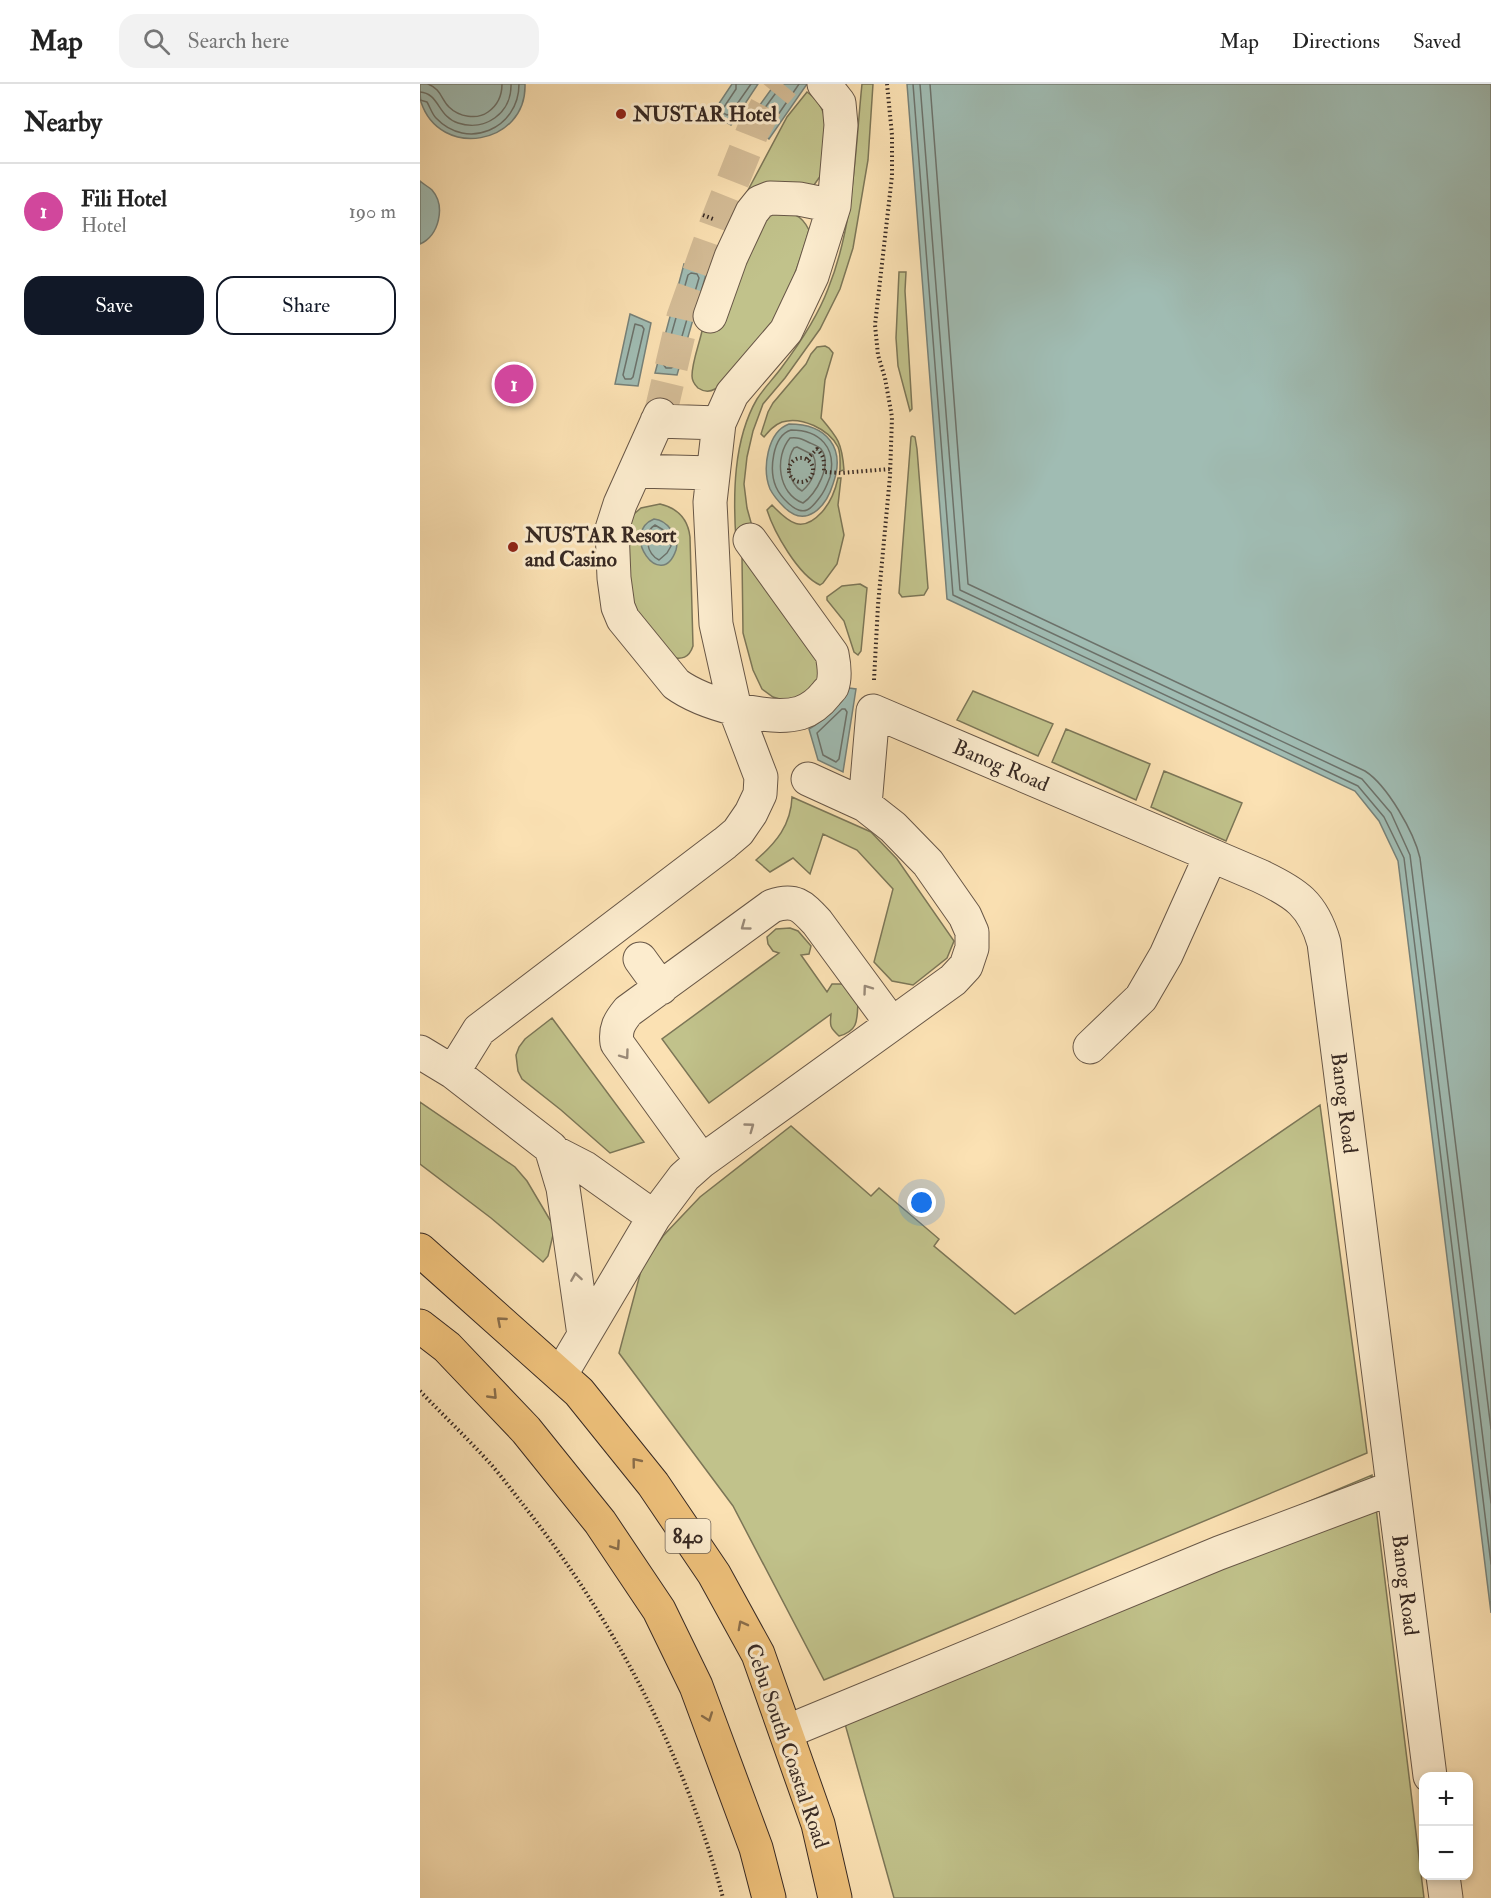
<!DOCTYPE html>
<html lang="en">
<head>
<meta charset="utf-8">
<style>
	body { margin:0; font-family:"IM FELL Double Pica",serif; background:#f2f2f2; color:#222 }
	.controls { position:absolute; right:18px; bottom:18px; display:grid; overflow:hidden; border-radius:12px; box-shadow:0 3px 9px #0003 }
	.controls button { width:54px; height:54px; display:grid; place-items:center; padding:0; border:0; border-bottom:2px solid #e0e0e0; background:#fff; color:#222; font:30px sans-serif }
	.you { position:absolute; left:502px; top:1119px; width:21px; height:21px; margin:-15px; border:4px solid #fff; border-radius:50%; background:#1a73e8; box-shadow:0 0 0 9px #1a73e833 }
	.badge { display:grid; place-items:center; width:39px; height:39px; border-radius:50%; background:#111827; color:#fff; font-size:20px; font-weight:700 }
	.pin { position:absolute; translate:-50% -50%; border:3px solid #fff; box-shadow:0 2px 6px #0006 }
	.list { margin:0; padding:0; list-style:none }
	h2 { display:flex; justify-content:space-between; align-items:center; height:78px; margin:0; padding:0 24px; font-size:26px }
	h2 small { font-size:20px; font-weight:400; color:#767676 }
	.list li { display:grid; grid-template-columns:39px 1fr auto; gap:18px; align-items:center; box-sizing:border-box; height:96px; padding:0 24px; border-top:2px solid #e0e0e0 }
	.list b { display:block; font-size:22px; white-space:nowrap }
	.list p { margin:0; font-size:20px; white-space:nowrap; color:#767676 }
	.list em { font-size:20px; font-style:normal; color:#767676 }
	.actions { display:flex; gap:12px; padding:18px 24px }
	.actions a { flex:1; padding:14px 0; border:2px solid #111827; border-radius:18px; text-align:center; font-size:21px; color:#111827 }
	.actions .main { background:#111827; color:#fff }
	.icon { flex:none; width:33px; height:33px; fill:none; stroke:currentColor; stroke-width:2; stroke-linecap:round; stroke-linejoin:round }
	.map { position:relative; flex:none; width:1071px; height:1814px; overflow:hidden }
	header { display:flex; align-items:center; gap:36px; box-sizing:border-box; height:84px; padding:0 30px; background:#fff; border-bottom:2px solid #e0e0e0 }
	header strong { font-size:28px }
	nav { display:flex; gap:33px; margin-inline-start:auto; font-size:21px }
	.search { width:420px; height:54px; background:#f2f2f2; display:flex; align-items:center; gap:15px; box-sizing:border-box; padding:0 21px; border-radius:18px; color:#767676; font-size:22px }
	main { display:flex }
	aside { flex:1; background:#fff }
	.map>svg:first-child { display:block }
</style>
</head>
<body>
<header>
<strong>Map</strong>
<div class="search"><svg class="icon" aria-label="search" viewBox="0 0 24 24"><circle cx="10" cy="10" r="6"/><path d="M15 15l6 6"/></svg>Search here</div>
<nav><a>Map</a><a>Directions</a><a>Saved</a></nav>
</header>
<main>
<aside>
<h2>Nearby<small></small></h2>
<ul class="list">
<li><span class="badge" style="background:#d1479c">1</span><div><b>Fili Hotel</b><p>Hotel</p></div><em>190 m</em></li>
</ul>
<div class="actions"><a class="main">Save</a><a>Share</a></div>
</aside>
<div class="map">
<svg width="1071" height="1814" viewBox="0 0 1071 1814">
	<rect width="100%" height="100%" fill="#fbe1b3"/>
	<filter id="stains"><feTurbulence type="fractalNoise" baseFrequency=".00333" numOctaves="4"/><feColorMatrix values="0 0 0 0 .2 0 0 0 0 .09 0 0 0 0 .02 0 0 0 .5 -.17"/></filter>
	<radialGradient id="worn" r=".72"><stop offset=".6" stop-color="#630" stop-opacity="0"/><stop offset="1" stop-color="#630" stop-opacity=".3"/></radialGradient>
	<path fill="#c1c28b" stroke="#7c7657" stroke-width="1.5" d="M442 0H453L448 76 433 164 420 205 400 245 365 294 343 320 333 347 327 373 324 400 327 424 332 442 316 457C313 412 313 356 337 315 344 304 354 294 362 283 380 259 397 234 408 205 434 141 435 68 442 0Z
		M387 8C416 28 404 60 401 91L394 101 327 108 367 33Z
		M349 129C369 130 379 126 389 146 379 182 367 215 348 247 338 263 311 296 295 305 290 308 284 308 278 304 275 301 272 297 272 292 272 278 279 261 282 247L284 244 299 246 336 142Z
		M479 188H486L485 207 492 325 490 327 478 282 476 254Z
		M405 262 409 264 413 269 405 296 401 334C418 354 422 359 424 386L420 387C420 379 421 370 418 363 409 345 381 332 362 338 354 341 349 347 344 353L341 350 348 328 353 319 386 280 391 270 397 263Z
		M492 352 495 353 497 365 508 504 504 511 482 513 479 509 491 353Z
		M418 394H421L418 421 424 451 417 480 403 499 400 501C378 491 354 448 347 426L352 421C369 439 382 450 402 428 411 418 415 408 418 394Z
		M240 420C257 424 268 435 270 453L273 562C269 574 262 576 250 573L213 521 205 497 208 435 221 424Z
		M322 473 378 542 403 588 393 607 366 617 353 613 342 605 333 586 323 549Z
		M440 500 447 504 441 567 438 571 434 568 424 537 407 516V513L422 502Z
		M553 607 633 640 618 672 537 636Z
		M646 645 730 680 716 716 632 678Z
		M744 687 822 719 806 757 731 723Z
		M372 713 451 748 477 775 534 857 527 874 493 901 472 897 454 878 473 805 437 766 403 750 390 790 373 774 350 788 336 776C356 759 371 741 372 713Z
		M370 844 378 847 391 862 389 870 381 871 407 908 412 900H423L438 917C437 935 439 947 419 952 409 943 410 941 411 930L289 1019 242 955 359 869 353 867 348 860 347 853 356 845Z
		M132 934 224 1058 190 1069 141 1026 102 995 98 987 96 971 99 963 105 955Z
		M0 1018 95 1083 107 1097 133 1141V1151L128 1172 123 1178 71 1134 0 1080Z
		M900 1021 947 1369 404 1596 313 1422 199 1269 222 1183 243 1152 280 1113 371 1042 451 1112 459 1104 519 1155 514 1162 595 1230Z
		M952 1391 1004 1814H474L418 1615Z"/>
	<path fill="#a0bcb3" stroke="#768179" stroke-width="1.5" d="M0 0H105C107 61 20 76 1 18 0 13 0 6 0 0Z
		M312 0H338L311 41 292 30Z
		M355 0H387L349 55 326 40Z
		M487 0H1071V1529L978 777 959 737 935 707 527 515Z
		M0 97C3 100 9 103 12 106 26 122 19 152 0 160Z
		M264 180 287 187 257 291 235 289Z
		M210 230 231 239 218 302 195 300Z
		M369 340C407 340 426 364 413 400 406 423 386 445 364 423 359 418 353 411 350 405 342 385 347 348 369 340Z
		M234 435C247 436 260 453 256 466 241 509 199 449 234 435Z
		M429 604 436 605 423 688 398 676 389 645C406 635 419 621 429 604Z"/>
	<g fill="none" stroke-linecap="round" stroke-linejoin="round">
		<path stroke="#6c726b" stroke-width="1.5" d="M8 0C21 5 21 15 29 23 39 33 57 36 68 28 78 21 82 12 82 0
			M316 0V5L302 26 303 29 307 31 310 30 331 0
			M359 0 358 6 336 36 337 40 345 45 349 44 379 0
			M493 0 533 511 938 702 964 733 984 774 1071 1480
			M500 0 540 506 942 695 971 729 990 771 1071 1419
			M510 0 548 500 945 687C967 701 994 748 1000 774L1071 1345
			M0 8C19 9 18 33 38 39 65 48 92 29 91 0
			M0 16 7 18C10 23 12 30 16 34 47 67 99 45 99 0
			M271 189 277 190 279 194 253 283 251 284H246L243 280 268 191Z
			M215 240 222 242 224 245 213 293 211 295H205L203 291Z
			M371 346C400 346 417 364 410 393 407 401 405 407 400 413 396 418 392 424 387 426 376 431 360 412 356 403 349 387 352 352 371 346Z
			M370 354C378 353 382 355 388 358 392 360 398 362 401 365 413 380 396 411 383 419 358 410 354 373 370 354Z
			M377 363 393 371C399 383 392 399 382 407 369 400 365 377 374 364Z
			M235 441 245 447 251 462 247 469 239 476C227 470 222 449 235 441Z
			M422 625H425L427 628 419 675 416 678 403 671 397 649Z"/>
		<path stroke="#d4bc96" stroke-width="33" stroke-dasharray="33 16" stroke-linecap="butt" d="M240 331 263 233 297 137 332 49 349 17 363 0"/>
		<defs>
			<path id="minor" d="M290 232 311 173 332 128 340 118 350 114 379 115 414 122
				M240 331 200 420 192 445 194 494 198 523 203 535 256 600C282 619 348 638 380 629 392 625 399 619 406 610 408 607 411 605 412 603 416 593 414 580 412 570L330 456
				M237 337 299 339
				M215 387 293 389
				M388 695 445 721 473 743 508 779 545 832 552 848V864L546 882 533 896 472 940
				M445 721 453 627 840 792C876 809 893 820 904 859L1010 1692
				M220 875 241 904
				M670 963 721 914 746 871 791 771
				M0 968 33 988 131 1064 143 1104 164 1251
				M33 988 59 946 305 759 318 748 331 729 340 710 341 693 315 625 296 540 290 418 299 339 312 310 366 247 392 192 414 122 421 41 419 19 404 0
				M132 1067 165 1084 234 1133
				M141 1290 234 1133 264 1093 282 1077 472 940 397 838C382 822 375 814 352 822L208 927C199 938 195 945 197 959L282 1077
				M366 1648 799 1469 972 1404
				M1023 1792 1026 1814"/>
			<path id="highway" d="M0 1166 159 1308 233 1400 294 1490 338 1570 398 1740 415 1814
				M0 1242 27 1263 106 1346 180 1438 239 1526 276 1602 336 1764 349 1814"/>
		</defs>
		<use href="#minor" stroke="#685747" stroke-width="35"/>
		<use href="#highway" stroke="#372923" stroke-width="35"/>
		<path stroke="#372923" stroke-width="4" stroke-dasharray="1.5 3" stroke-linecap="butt" d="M283 131 293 135
			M369 386a12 12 0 1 1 24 0a12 12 0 1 1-24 0Z
			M387 375 397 365C405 373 404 378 404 388L421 389 470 385
			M454 596 458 521 470 392 472 333 465 294 458 271 455 241 472 92V51L467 0
			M0 1307C22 1330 45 1352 67 1376 79 1389 90 1404 101 1418 193 1534 265 1671 303 1814"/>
		<use href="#minor" stroke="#fcecce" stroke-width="33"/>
		<use href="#highway" stroke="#eec07a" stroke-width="33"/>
	</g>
	<defs><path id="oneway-chevron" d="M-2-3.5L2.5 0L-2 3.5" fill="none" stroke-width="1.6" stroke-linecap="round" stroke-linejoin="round" transform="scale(1.5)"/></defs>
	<g stroke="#9a8a78">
		<use href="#oneway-chevron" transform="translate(325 842) rotate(144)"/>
		<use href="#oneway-chevron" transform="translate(447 905) rotate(-126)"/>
		<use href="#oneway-chevron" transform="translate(205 971) rotate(54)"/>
		<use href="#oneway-chevron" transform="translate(330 1043) rotate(-36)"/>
		<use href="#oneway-chevron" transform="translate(156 1193) rotate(-99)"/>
	</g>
	<g stroke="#896d4a">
		<use href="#oneway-chevron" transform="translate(81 1237) rotate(-139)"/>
		<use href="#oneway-chevron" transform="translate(73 1311) rotate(46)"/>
		<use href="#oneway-chevron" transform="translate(216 1378) rotate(-129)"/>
		<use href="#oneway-chevron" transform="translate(196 1462) rotate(56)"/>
		<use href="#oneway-chevron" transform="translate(322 1541) rotate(-118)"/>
		<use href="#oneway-chevron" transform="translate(288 1633) rotate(70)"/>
	</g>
	<g fill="#8f2418" stroke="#fcecce" stroke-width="2">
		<circle cx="201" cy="30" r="6"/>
		<circle cx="93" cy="463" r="6"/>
	</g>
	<g text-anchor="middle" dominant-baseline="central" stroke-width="6" stroke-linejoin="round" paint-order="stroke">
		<rect fill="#fcecce" stroke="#726456" stroke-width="1.5" x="245.5" y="1435" width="45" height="34" rx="4.5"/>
		<g font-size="20" font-weight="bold" fill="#372923">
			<text x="268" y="1452">840</text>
		</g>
		<g font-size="21" font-weight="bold" fill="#372923" stroke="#fcecce" text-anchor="start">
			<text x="213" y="30">NUSTAR Hotel</text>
			<text x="105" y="451">NUSTAR Resort<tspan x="105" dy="24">and Casino</tspan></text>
		</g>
		<g font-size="21" fill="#372923" stroke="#fcecce">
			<text transform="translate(581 682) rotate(23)">Banog Road</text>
			<text transform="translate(924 1019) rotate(83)">Banog Road</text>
			<text transform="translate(985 1501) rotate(83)">Banog Road</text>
			<text transform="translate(367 1662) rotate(71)">Cebu South Coastal Road</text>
		</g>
	</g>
	<rect width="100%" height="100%" filter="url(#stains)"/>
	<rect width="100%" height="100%" fill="url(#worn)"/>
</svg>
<div class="controls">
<button>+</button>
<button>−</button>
</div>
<div class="you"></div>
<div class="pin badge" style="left:94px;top:300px;background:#d1479c">1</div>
</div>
</main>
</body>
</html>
